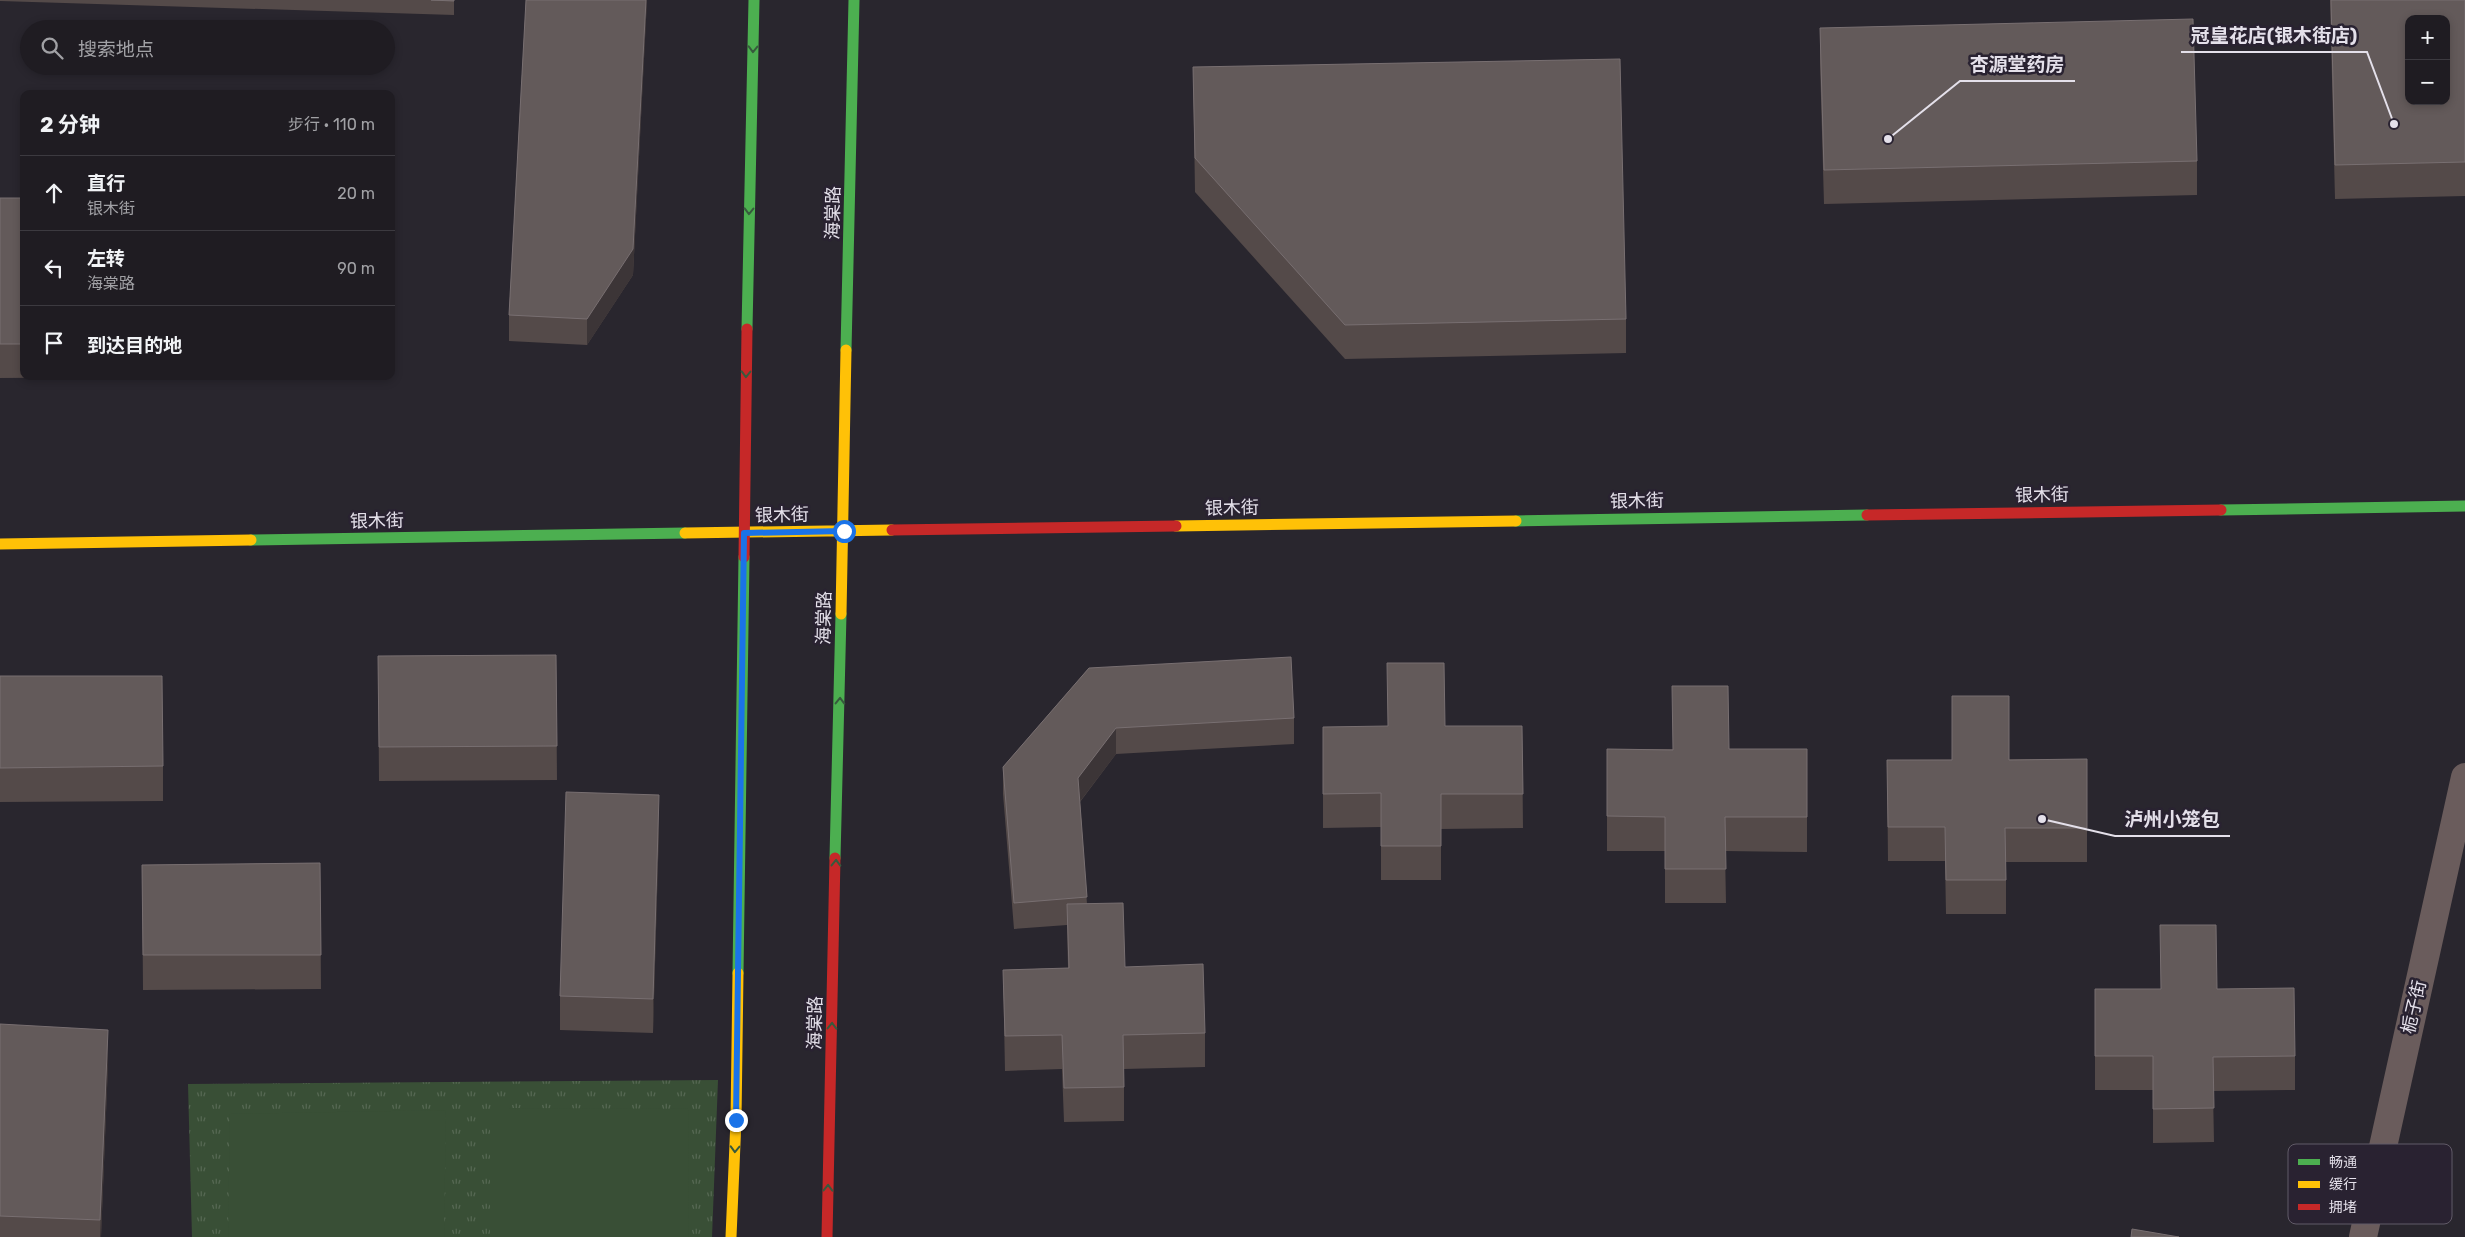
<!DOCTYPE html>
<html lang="zh">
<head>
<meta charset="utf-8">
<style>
	:root { --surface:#1f1c22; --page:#27252a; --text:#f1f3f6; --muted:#a1a1a5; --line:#3c3a40 }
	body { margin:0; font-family:Rubik,"Noto Sans SC",sans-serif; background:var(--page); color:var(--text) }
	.controls { position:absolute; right:15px; top:15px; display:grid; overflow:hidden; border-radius:10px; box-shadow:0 2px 8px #0003 }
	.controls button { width:45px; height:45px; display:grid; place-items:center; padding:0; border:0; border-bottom:1px solid var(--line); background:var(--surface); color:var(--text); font:25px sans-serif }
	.stop { position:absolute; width:15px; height:15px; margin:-11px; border:4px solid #1a73e8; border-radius:50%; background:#fff }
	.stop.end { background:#1a73e8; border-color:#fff; box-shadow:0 1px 5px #0008 }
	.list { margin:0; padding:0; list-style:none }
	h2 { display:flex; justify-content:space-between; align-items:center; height:65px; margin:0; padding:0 20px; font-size:21px }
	h2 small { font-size:16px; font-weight:400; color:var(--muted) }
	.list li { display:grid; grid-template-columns:32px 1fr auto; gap:15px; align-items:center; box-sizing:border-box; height:75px; padding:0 20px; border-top:1px solid var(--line) }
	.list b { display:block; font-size:19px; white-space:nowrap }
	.list p { margin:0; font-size:16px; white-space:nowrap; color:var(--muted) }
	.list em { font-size:16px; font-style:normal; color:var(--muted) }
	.icon { flex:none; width:28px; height:28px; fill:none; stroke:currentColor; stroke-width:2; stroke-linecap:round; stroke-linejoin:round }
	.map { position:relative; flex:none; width:2465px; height:1237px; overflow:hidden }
	.search { position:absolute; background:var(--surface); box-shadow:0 2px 8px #0003; left:20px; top:20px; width:375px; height:55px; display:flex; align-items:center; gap:12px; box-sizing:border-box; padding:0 18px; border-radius:28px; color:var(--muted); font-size:19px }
	.panel { position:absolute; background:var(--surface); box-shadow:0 2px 8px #0003; left:20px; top:90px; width:375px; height:290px; border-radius:10px }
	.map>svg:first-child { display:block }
	.grass { fill:url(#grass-tufts) }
	.garden { fill:#394f36 }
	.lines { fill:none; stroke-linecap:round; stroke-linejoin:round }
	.street { stroke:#6a5c5c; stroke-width:28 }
	.fast { stroke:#4caf50; stroke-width:11 }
	.slow { stroke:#ffc107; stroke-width:11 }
	.jam { stroke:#c62828; stroke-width:11 }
	.wall { fill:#544a49 }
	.shaded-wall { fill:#3c3537 }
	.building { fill:#635a5a; stroke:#786f71; fill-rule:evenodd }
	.oneway { stroke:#375a3d }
	.route { stroke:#1a73e8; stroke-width:6 }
	.labels { text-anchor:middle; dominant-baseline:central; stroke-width:5; stroke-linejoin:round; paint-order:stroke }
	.street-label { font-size:18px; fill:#e4e0ea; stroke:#292231 }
	.key { fill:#292231; stroke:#615b68; stroke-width:1 }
	.key-label { font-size:14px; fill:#e4e0ea }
	.leader { fill:none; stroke:#e4e0ea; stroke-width:2 }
	.callout-dot { fill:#e4e0ea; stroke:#292231; stroke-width:2 }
	.callout-label { font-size:19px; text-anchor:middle; font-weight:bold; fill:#e4e0ea; stroke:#292231; stroke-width:5; stroke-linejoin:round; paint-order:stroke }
</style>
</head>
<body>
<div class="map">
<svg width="2465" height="1237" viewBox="0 0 2465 1237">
	<defs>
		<pattern id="grass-tufts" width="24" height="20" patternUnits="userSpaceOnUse" patternTransform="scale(1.25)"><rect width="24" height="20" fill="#394f36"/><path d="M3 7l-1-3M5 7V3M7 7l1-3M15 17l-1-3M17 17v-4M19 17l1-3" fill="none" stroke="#566853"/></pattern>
	</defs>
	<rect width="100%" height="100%" fill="#29262e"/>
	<path class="grass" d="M718 1080 712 1237H192L188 1084Z"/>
	<path class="garden" d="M490 1108 689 1109 688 1237H490Z
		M446 1110 444 1237H228L230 1114Z"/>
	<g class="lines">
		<path class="street" d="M2363 1237 2465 777"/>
		<path class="fast" d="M747 329 754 0
			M846 350 854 0
			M2221 510 2465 506
			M1516 521 1867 515
			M251 540 685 533
			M835 858 841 614
			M738 973 744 557"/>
		<path class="slow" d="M1176 526 1516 521
			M685 533 892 530
			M0 544 251 540
			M841 614 846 350
			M731 1237 736 1120 738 973"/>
		<path class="jam" d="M1867 515 2221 510
			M892 530 1176 526
			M744 557 747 329
			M827 1237 835 858"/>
	</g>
	<path class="wall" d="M0 0H454V15L0 1Z
		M526 0H647L633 275 587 345 509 341V315Z
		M2330 0H2465V196L2335 199Z
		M1820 28 2197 161V195L1824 204 1820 63Z
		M1193 67 1626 319V353L1345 359 1195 192Z
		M0 198H24V376H278L0 378Z
		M556 655 557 780 379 781 378 656Z
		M1089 668 1294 718V744L1116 754 1080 802 1087 904 1125 967 1205 1033V1067L1124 1069V1121L1064 1122 1062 1069 1005 1071 1003 970 1068 968 1067 925 1014 929 1003 794V767Z
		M0 676 163 766V801L0 802Z
		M1522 726 1523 828 1441 829V880H1381V827L1323 828V727Z
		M1607 749H1807V852L1725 851 1726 903H1665V851H1607Z
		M2087 759V862H2006V914H1946L1945 861H1888L1887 760Z
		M659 829 653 1033 560 1030V996Z
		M320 863 321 989 143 990 142 865Z
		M2095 989H2217L2295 1056V1090L2213 1091 2214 1142 2153 1143V1090H2095Z
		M0 1024 108 1064 101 1237H0Z"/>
	<path class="shaded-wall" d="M646 0H647L633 275 587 345V319Z
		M1116 728V754L1078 804V778Z
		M659 795V829L653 1033V999Z
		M108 1030V1064L101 1237H100Z"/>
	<path class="building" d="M431 0H454V1Z
		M526 0H646L633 249 587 319 509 315Z
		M2331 0H2465V162L2335 165ZM2409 19H2446V101H2409Z
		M2193 19 2197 161 1824 170 1820 28Z
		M1620 59 1626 319 1345 325 1195 158 1193 67Z
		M0 198H24V344H0Z
		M556 655 557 746 379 747 378 656Z
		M1291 657 1294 718 1116 728 1078 778 1087 897 1014 903 1003 767 1089 668Z
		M1387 663H1444L1445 726H1522L1523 794H1441V846H1381V793L1323 794V727L1388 726Z
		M0 676H162L163 766 0 768Z
		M1672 686H1728L1729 749H1807V817H1725L1726 869H1665V817L1607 816V749L1673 750Z
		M1952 696H2009V760L2087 759V828H2005L2006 880H1946L1945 827H1888L1887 760H1952Z
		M566 792 659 795 653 999 560 996Z
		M320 863 321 955H143L142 865Z
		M1123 903 1125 967 1203 964 1205 1033 1123 1035 1124 1087 1064 1088 1062 1035 1005 1036 1003 970 1069 968 1067 904Z
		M2160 925H2216L2217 989 2294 988 2295 1056 2213 1057 2214 1108 2153 1109V1056H2095V989H2161Z
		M0 1024 108 1030 100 1220 0 1216Z
		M2132 1229 2179 1237H2131Z"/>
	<defs><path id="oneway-chevron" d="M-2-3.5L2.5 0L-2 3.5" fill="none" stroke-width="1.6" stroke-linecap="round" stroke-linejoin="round" transform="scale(1.25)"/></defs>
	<g class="oneway">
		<use href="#oneway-chevron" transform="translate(753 49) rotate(91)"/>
		<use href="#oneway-chevron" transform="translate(749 211) rotate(91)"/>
		<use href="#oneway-chevron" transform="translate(746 374) rotate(91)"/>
		<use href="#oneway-chevron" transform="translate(840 701) rotate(-89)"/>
		<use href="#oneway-chevron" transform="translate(836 863) rotate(-89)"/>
		<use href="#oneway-chevron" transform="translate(832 1026) rotate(-89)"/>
		<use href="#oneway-chevron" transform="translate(735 1149) rotate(92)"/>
		<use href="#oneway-chevron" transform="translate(828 1188) rotate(-89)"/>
	</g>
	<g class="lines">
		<path class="route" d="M736 1120 744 533 844 531"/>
	</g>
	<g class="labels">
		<g class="street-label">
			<text transform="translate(833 213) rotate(-89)">海棠路</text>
			<text transform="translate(2042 495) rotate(-1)">银木街</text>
			<text transform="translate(1637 501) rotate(-1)">银木街</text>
			<text transform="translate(1232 508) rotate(-1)">银木街</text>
			<text transform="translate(782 515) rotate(-1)">银木街</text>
			<text transform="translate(377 521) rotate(-1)">银木街</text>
			<text transform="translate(824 618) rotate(-89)">海棠路</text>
			<text transform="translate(2414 1007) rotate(-77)">栀子街</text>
			<text transform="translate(815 1023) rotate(-89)">海棠路</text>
		</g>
	</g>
	<rect x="2288" y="1144" width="164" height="80" rx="8" class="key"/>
	<rect x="2298" y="1159" width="22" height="6" fill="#4caf50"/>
	<rect x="2298" y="1181" width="22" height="7" fill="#ffc107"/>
	<rect x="2298" y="1204" width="22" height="6" fill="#c62828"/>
	<g class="key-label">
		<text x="2329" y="1167">畅通</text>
		<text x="2329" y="1189">缓行</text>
		<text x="2329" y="1212">拥堵</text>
	</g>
	<path class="leader" d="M2394 124L2367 52H2181M1888 139L1960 81H2075M2042 819L2115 836H2230"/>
	<g class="callout-dot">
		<circle cx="2394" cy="124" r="5"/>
		<circle cx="1888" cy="139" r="5"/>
		<circle cx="2042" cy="819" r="5"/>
	</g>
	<g class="callout-label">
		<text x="2274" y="42">冠皇花店(银木街店)</text>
		<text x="2017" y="71">杏源堂药房</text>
		<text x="2172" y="826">泸州小笼包</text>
	</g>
</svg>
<div class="controls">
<button>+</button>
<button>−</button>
</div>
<div class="stop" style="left:844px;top:531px"></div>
<div class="stop end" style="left:736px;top:1120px"></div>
<div class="search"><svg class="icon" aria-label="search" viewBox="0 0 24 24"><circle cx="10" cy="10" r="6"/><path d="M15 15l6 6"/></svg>搜索地点</div>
<section class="panel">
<h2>2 分钟<small>步行 · 110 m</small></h2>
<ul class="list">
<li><svg class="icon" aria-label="ahead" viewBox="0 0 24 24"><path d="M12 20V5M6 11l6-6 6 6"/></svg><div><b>直行</b><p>银木街</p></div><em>20 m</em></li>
<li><svg class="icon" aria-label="left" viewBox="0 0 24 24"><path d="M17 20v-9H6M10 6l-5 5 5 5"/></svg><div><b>左转</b><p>海棠路</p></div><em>90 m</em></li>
<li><svg class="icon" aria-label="arrive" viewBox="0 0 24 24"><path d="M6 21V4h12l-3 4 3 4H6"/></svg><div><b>到达目的地</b></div></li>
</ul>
</section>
</div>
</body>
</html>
